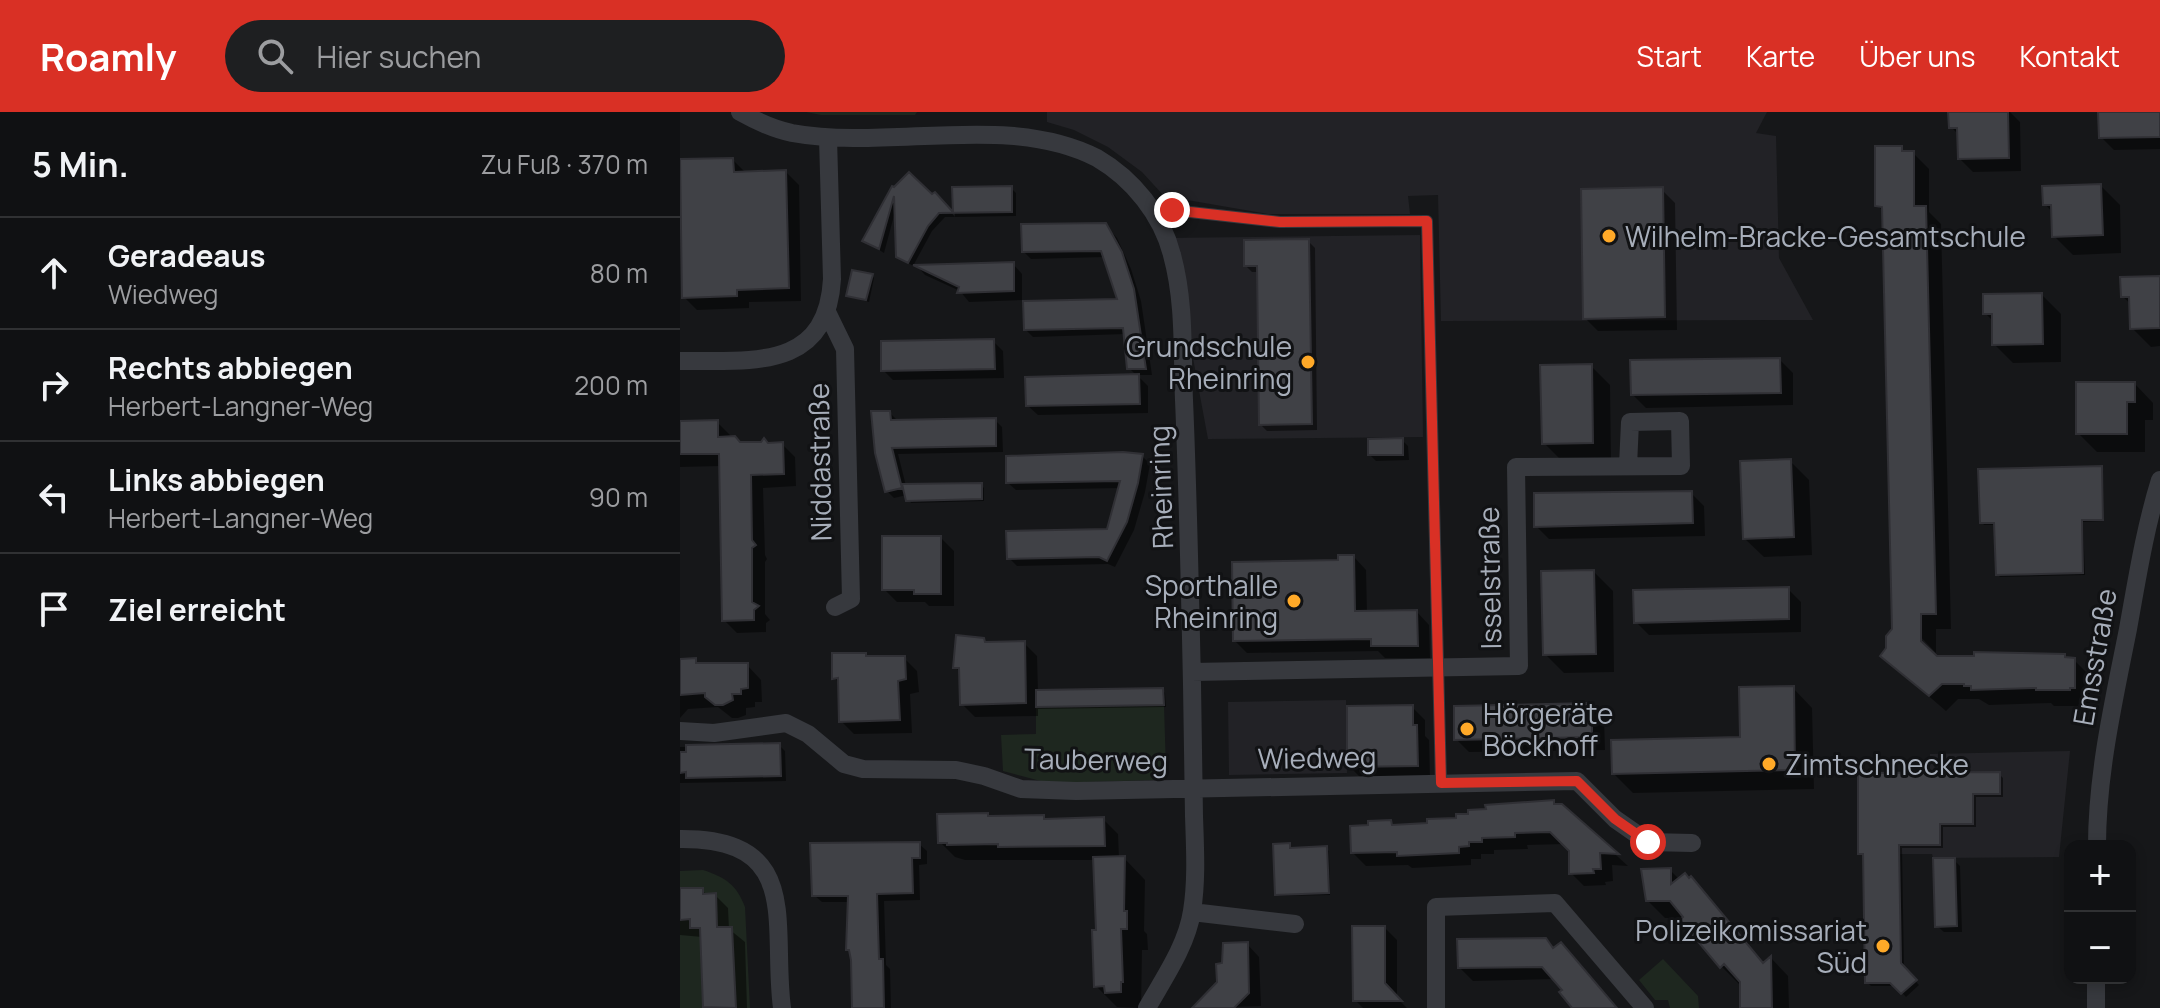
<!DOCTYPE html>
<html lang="de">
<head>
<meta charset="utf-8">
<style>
	:root { --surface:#101113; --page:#1e1f21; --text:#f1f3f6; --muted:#9c9da0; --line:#303133; --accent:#d93025 }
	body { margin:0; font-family:Manrope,sans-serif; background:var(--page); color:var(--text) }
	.controls { position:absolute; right:24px; bottom:24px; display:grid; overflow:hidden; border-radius:16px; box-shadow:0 4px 12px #0003 }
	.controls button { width:72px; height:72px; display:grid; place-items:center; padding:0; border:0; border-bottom:2px solid var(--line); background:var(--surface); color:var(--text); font:40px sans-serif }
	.stop { position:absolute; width:24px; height:24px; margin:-18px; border:6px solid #d93025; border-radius:50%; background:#fff }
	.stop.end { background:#d93025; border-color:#fff; box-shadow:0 2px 8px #0008 }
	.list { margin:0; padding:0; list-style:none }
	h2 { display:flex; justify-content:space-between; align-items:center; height:104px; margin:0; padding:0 32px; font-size:34px }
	h2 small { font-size:26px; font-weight:400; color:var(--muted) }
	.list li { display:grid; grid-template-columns:52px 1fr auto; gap:24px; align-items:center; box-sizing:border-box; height:112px; padding:0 32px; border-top:2px solid var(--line) }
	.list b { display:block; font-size:30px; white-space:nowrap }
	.list p { margin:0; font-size:26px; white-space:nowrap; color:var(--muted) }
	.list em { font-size:26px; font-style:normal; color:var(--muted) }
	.icon { flex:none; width:44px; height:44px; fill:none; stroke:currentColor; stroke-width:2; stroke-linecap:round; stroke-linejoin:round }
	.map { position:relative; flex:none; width:1480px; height:896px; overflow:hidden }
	header { display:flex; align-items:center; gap:48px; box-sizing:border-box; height:112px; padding:0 40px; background:var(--accent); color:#fff }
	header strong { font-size:38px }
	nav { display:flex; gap:44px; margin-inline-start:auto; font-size:28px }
	.search { width:560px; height:72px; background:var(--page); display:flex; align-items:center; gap:20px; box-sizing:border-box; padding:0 28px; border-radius:44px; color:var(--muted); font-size:30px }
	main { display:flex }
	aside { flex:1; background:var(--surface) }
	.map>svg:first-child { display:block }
	.built { fill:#222226 }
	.green { fill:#1e271f }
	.shadow { fill:#0007 }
	.building { fill:#404146; stroke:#303035; stroke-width:2 }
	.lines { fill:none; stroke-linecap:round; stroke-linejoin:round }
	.pedestrian { stroke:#37393e; stroke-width:12 }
	.minor { stroke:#37393e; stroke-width:18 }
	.route { stroke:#d93025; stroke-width:10 }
	.poi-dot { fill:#ffa928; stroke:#111214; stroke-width:3 }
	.labels { text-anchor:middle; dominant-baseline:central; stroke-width:6; stroke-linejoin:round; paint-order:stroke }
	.poi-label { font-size:28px; fill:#a7aeba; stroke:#111214; text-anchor:start }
	.street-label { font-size:28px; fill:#a7aeba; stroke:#111214 }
</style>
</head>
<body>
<header>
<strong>Roamly</strong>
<div class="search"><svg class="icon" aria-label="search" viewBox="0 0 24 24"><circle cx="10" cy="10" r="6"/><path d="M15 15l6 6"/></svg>Hier suchen</div>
<nav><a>Start</a><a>Karte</a><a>Über uns</a><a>Kontakt</a></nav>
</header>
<main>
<aside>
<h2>5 Min.<small>Zu Fuß · 370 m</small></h2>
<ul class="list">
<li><svg class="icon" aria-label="ahead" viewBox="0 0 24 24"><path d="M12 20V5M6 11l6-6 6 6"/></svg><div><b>Geradeaus</b><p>Wiedweg</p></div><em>80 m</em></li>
<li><svg class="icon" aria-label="right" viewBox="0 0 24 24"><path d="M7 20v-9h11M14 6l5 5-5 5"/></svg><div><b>Rechts abbiegen</b><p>Herbert-Langner-Weg</p></div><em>200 m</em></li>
<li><svg class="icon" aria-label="left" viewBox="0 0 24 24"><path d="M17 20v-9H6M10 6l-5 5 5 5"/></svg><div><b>Links abbiegen</b><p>Herbert-Langner-Weg</p></div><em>90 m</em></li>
<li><svg class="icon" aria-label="arrive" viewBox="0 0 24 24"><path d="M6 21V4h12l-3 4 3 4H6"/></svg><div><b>Ziel erreicht</b></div></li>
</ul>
</aside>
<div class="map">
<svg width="1480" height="896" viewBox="0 0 1480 896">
	<rect width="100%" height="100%" fill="#161719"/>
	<path class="built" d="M367 0H1087L1076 21 1096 24 1099 146 1133 208 761 209 758 83 728 84 730 102H588L484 84 462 60 428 35 394 18 367 10Z
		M740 123 743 325 528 327 500 176 487 126Z
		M666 588 667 661 549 663 548 590Z
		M1390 639 1379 745 1253 746 1252 742H1178V661L1250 660V642Z"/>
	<path class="green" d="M126 0H237L235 3H141Z
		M484 593 486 658 479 668 368 671 323 659 321 623 356 622V595Z
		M23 758C45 765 57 773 65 795L70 896H0V759Z
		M983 847 1018 884 1019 896H990L988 888H975L959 868Z"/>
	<path class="shadow" d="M1270 0H1330L1340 10 1341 59 1293 60 1280 47V24L1271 15Z
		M1420 0H1480V37L1434 38 1421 25Z
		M1221 36 1226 41H1233L1249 57V100L1261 112 1271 517H1256V541L1236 520 1233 523 1256 546 1384 544 1388 547 1394 548 1410 564V591H1405V594H1374L1371 591 1309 593 1299 587H1278L1266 599 1202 544 1208 536 1214 518 1204 100 1197 93Z
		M53 48 66 61 106 60 119 73 121 189 69 190V196L17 198 4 185Z
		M1421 74 1440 93 1441 141 1393 143 1374 124 1373 101 1365 92Z
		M331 76 336 81V104L265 105 252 119 233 154 218 144 215 100 204 141 185 129 213 77 252 85 255 82 275 105 274 77Z
		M982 78 995 91 997 218 918 219 905 206Z
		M425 113 437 126 451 157 461 189 472 263H457L468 274V301L358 303 348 294 457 264 449 256 446 222 353 225 346 218 440 189 425 145 351 147 344 140Z
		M628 129 635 136 637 318 587 319 581 313 579 160H572L566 154Z
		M333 152 342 162V188L289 190 280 179 245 163 238 155Z
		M192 164 194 166 189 190 168 184Z
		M1480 166V234L1471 235 1452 216V193L1443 185Z
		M1362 183 1381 202V250L1333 251 1314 232V210L1305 201Z
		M313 229 323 239 324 266 213 268 203 258Z
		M1100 248 1113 261V293L966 296 953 283Z
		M911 254 930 273 931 349 883 350 864 331Z
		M1455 272 1473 291V308H1465V340H1417L1398 321Z
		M210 301 217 308H315L322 315 323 340 218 342 226 374 301 373 304 376V389L231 391 227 383 214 386 207 379Z
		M37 310 50 323 51 327 60 332H102L115 345 116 374 83 376 85 443 87 447 85 450V502L90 508 86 511V520L57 521 44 508 41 354 0 355V311Z
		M722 328 728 334 729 348 696 349 690 343Z
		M462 344 470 352 465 380 454 418 435 455 428 452 337 454 329 446 429 419 440 376 336 378 328 371Z
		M1110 349 1129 368 1132 443 1084 445 1065 427Z
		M1421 356 1423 359 1424 409 1403 410 1405 463 1320 465 1317 462 1316 413H1304L1302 410Z
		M1011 381 1024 394 1025 424 869 427 856 414Z
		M261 426 274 439V494H249L245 490H217L204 477Z
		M674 445 686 458 687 501 737 500 749 513 750 546H705L698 539 567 541 555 529 660 450Z
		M914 460 933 479 934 560 884 561 865 542Z
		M1108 477 1121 490V520L969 523 956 510Z
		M304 528 308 532 344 531 357 544 358 580 483 578 485 581 486 595 358 597V604L295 605 282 592 281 561 275 555Z
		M185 543 189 546H224L237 559 239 580 230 582 232 621 174 622 161 609 160 571 154 566Z
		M0 548H15L20 553H67L81 568 82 590H75V595L66 596V603L58 606H52L38 595 8 597 0 606Z
		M1113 576 1132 596 1134 677 953 681 934 662 1062 627Z
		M911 593 924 606 925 638 789 640 776 627Z
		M732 595 745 608V624L749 628 750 667H682L669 654Z
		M99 633 105 639 106 669 0 671V635Z
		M1319 662 1323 666V685H1296V715H1263V736H1222L1224 857 1239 873 1226 885 1216 874H1191L1187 870 1185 746 1180 741Z
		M873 690 882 694 948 754 932 753 933 769 925 770 926 773 904 774 891 761V738L885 732 847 733 848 737 814 738V742H801V747H791V753L732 756 728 753 686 754 673 741 711 710 715 715 779 708Z
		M363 705 367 709 423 707 438 722 439 746H444L465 768 464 819 467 822 468 838H462L461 896 437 895 416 874 418 820 416 748H285L275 745 260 730Z
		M239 732 247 739V752L239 753 240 788 204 789 206 853 210 857 211 896H174L172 841 168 837 170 790H142L134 783Z
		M609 733 611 738 646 736 649 739 650 783 599 784 597 782Z
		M1274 748 1280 754 1282 820H1264L1257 814Z
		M990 758 1000 768 1011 767 1084 852 1091 846 1108 864 1109 896H1062V870L1059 872 1041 854 1001 806H985L967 788Z
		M0 778H22L28 784 35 783 48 796 49 817 65 830 67 896H25L22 825 0 823Z
		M705 816 717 828V886L727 896H683L675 888Z
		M567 832 579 845 581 894 515 896 539 871 544 853Z
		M875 838 936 896H895L875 867 793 869 780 856Z"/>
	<path class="building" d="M1268 0H1328L1329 46 1278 47 1277 16H1269Z
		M1418 0H1480V25L1419 26Z
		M1195 34H1222V39H1234V94H1246L1256 502H1241V529L1257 544H1294V540L1385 542V545L1395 546V576H1390V578H1356V576L1291 578V574H1284V572H1262L1249 584 1200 544 1206 536V524L1212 517 1202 95 1195 94Z
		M53 46 54 60 106 58 109 176 57 178V184L2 186 0 47Z
		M229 60 252 82 255 80 273 100 272 75 332 74V100L259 101 248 114 228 151 216 145 214 84 199 137 182 129 212 74 214 75Z
		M1421 72 1423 123 1372 125 1371 93H1363L1362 74Z
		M983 75 985 205 903 207 901 77Z
		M426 111 442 140 454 177 466 257H447L443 216 344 218 343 189 437 187 421 139 342 140 341 112Z
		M629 127 632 312 579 313 577 154H564V128Z
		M334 150V179L277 181 279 175 233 153Z
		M172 158 193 162 186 188 166 184Z
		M1480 164V216L1450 217 1449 185H1441L1440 165Z
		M1362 181 1363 232 1312 233V202H1303V182Z
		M314 227 315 257 201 259V229Z
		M1100 246 1101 281 951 283 950 248Z
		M912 252 913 331 862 332 860 253Z
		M459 262 460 292 346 294 345 265Z
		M1396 270H1455V290H1447V322H1396Z
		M191 299H210L211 308 316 306V334L212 336 222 376 205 380 195 341Z
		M38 308V325L55 324 60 330H81L84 326 88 331 103 330 104 362 71 363 72 428 76 433 72 436V490L79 494 74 498V508L42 509 39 342H0V309Z
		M723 326V343H688V327Z
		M443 340 463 342 458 371 447 410 427 449 419 445 327 447 326 419 427 417 440 369 326 371V344Z
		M1111 347 1114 425 1063 427 1060 349Z
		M1422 354 1423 408H1402L1403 461 1316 463 1314 411H1300L1298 357Z
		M302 371V387L226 389 222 372Z
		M1012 379 1013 411 854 415V381Z
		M202 424H261V482H234V478H202Z
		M658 443H674L675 499 737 498 738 534H691V527L553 529 552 450 658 448Z
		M914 458 916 542 863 543 861 459Z
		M1109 475V507L954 511 953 478Z
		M276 523 304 526 305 530 345 529 346 591 280 593 279 556H273Z
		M152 541H186V544H225L226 567 218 569 220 608 159 610 158 566 152 567Z
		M16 546V551H68V576L61 577V582H52L53 588 43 593H35L25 585V581L0 583V547Z
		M1114 574 1115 658 932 662 931 628 1060 625 1059 575Z
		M483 576 484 593 356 595V578Z
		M912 591V625L774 628V594Z
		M733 593V613H737L738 654 667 655V594Z
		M100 631 101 664 6 666V660L0 661V640H6V633Z
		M1320 660V682H1293V712H1260V733H1219L1221 851 1237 868 1221 882 1210 871H1185L1183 742H1178V661Z
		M874 688V692H882L939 742 920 741 921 757H913L914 761 889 762V739L870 720 835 721V725L802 726V730H789V734L779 735V741L717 744V740L671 741 670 714 688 713V709L711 708 712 713 747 711V707L776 706V702H788V698L806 697 805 693Z
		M308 701V704L364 703V707L424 705 425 734 318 735V732L267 733V731H258L257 702Z
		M240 730V746H232L233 781 197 782 199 847H203L204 896H172L171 848 169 838H166L168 784H132L130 731Z
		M610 731V736L647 734 649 781 595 783 593 732Z
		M445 744 444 799H447V817H441L443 870H441V880L425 881 424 874 414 875 412 818H416L413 745Z
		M1253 746H1275L1277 814 1255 815Z
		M991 756V772L1005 761 1009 766 1011 764 1083 851 1091 844 1092 896H1060V870L1044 852 1040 856 1000 808 1003 805 990 789H966L961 757Z
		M0 776H23V782L36 781 37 815H52L56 896 23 895 20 816H10V807L0 808Z
		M672 814H705V871L722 889H673Z
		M866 826 873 836 881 830 937 896H892L879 880 882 878 862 855 778 856 777 827Z
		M568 830 569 881 554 896H512L537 870 536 852 542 851 543 831Z"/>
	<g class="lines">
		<path class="pedestrian" d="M474 102 492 98 600 110 747 109 761 671"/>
		<path class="minor" d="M60 0C76 9 93 17 112 21 210 39 327 0 417 46 453 67 482 103 492 143 505 190 502 240 504 288 508 382 510 477 512 572 513 616 513 660 514 704 515 735 517 768 512 799 507 833 484 866 467 896
			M147 200 165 237 171 487 155 495
			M0 249C69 248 147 260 152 167L148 26
			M512 560 839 554 836 355 1001 354 1000 309 950 310 948 354
			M0 619 34 621 106 611 128 622 164 652 183 657 276 658 304 664 341 677 396 679 897 669 935 707 968 730 1012 731
			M0 727C124 726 91 812 102 896
			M1417 734C1417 661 1434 588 1448 517 1457 467 1465 416 1480 368
			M512 800 615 812
			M1416 866V896
			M756 896V795L875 791 965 896"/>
	</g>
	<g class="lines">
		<path class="route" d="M492 98 600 110 747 109 761 671 897 669 935 707 968 730"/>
	</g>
	<g class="poi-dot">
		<circle cx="929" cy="124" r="8"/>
		<circle cx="628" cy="250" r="8"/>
		<circle cx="614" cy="489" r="8"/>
		<circle cx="787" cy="617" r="8"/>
		<circle cx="1089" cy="652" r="8"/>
		<circle cx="1203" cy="834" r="8"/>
	</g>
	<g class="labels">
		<g class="poi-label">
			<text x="945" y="124">Wilhelm-Bracke-Gesamtschule</text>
			<text x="612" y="234" text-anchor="end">Grundschule<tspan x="612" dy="32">Rheinring</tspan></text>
			<text x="598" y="473" text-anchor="end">Sporthalle<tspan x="598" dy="32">Rheinring</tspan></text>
			<text x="803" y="601">Hörgeräte<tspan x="803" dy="32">Böckhoff</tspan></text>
			<text x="1105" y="652">Zimtschnecke</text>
			<text x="1187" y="818" text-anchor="end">Polizeikomissariat<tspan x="1187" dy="32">Süd</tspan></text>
		</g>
		<g class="street-label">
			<text transform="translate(139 350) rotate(-91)">Niddastraße</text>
			<text transform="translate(480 375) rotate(-92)">Rheinring</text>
			<text transform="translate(809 466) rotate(-91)">Isselstraße</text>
			<text transform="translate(1414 545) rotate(-80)">Emsstraße</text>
			<text transform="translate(637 645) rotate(-1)">Wiedweg</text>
			<text transform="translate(416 647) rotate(1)">Tauberweg</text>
		</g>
	</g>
</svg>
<div class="controls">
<button>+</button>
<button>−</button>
</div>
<div class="stop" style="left:968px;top:730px"></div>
<div class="stop end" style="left:492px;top:98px"></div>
</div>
</main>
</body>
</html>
